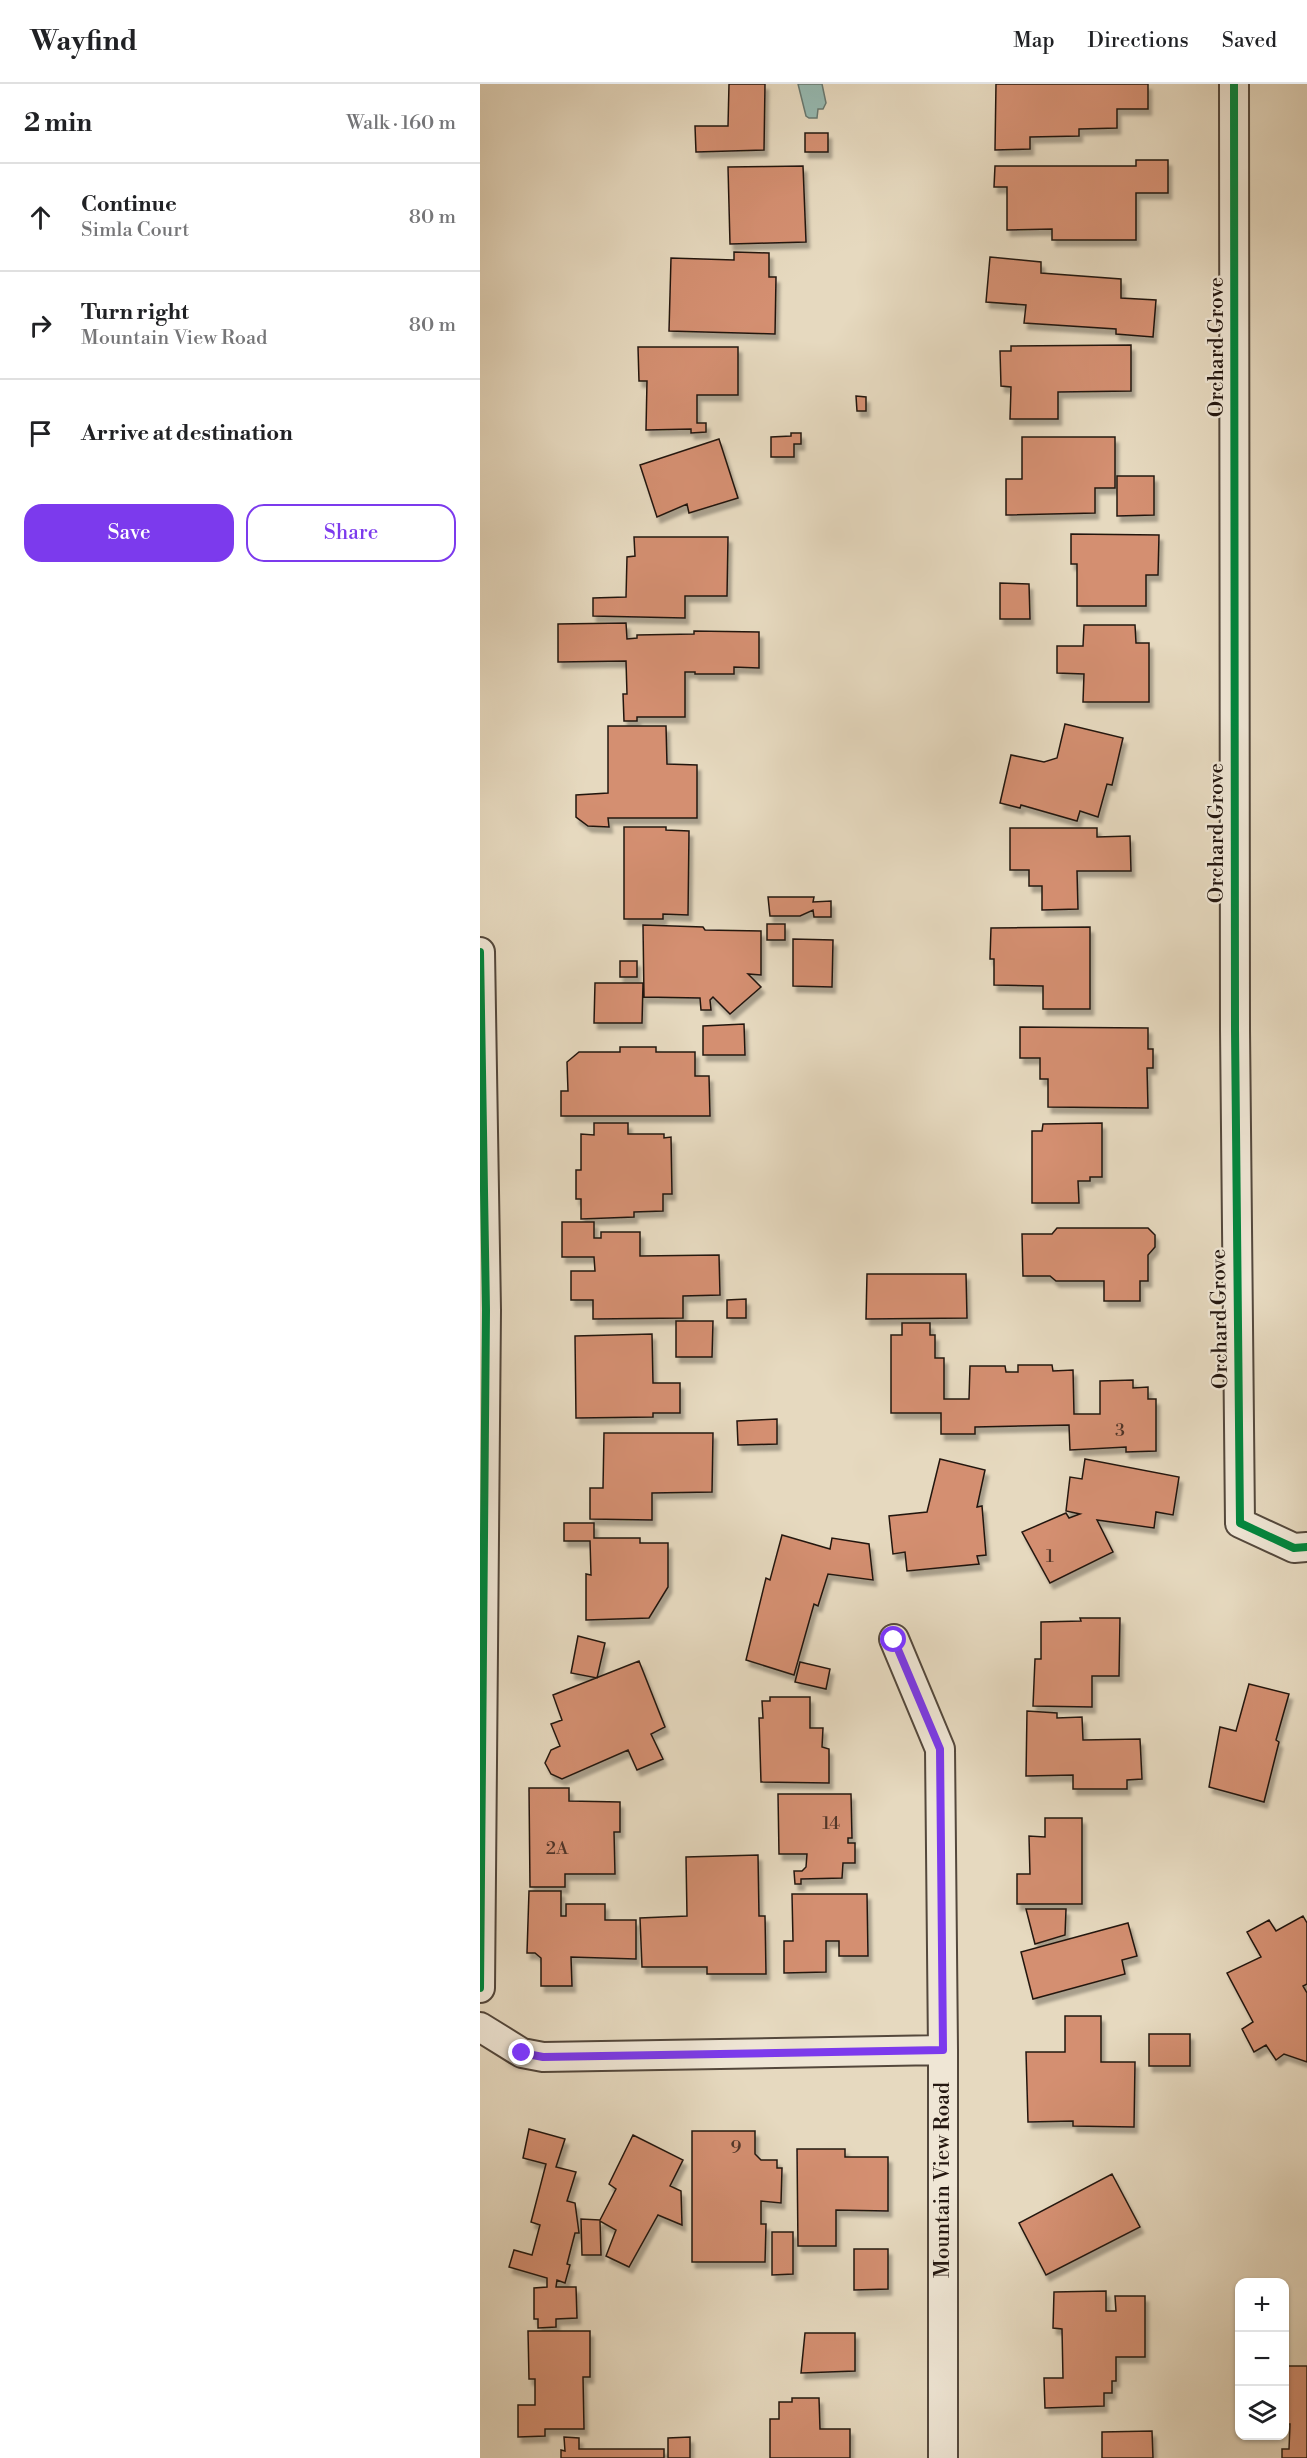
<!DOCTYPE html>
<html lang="en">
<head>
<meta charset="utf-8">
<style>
	:root { --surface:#fff; --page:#f2f2f2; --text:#202124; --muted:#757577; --line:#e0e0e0; --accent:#7c3aed }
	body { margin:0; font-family:"Libre Bodoni",serif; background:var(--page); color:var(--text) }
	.controls { position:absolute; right:18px; bottom:18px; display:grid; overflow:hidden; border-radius:12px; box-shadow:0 2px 4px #0004 }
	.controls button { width:54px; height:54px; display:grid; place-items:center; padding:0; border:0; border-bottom:2px solid var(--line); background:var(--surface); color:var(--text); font:30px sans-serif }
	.stop { position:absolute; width:18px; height:18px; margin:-14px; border:4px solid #7c3aed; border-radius:50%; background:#fff }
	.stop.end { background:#7c3aed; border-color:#fff; box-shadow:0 2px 6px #0008 }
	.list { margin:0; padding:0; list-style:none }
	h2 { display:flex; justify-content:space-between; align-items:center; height:78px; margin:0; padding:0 24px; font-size:26px }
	h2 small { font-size:20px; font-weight:400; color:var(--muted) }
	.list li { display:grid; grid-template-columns:39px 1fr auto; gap:18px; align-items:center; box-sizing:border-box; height:108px; padding:0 24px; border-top:2px solid var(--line) }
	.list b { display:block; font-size:22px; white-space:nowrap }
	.list p { margin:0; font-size:20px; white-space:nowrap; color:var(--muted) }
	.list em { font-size:20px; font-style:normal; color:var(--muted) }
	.actions { display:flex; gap:12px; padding:18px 24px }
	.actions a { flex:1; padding:14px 0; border:2px solid var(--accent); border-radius:18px; text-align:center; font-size:21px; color:var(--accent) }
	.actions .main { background:var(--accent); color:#fff }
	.icon { flex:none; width:33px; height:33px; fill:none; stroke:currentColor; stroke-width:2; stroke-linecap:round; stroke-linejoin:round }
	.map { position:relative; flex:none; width:827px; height:2374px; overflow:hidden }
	header { display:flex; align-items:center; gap:36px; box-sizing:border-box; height:84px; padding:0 30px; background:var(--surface); border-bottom:2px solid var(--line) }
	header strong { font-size:28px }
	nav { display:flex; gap:33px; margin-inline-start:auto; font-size:21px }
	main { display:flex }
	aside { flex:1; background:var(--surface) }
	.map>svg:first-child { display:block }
	.water { fill:#96bab2; stroke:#687971; stroke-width:1.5 }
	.building { fill:#d48f71; stroke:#241710; stroke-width:1.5; filter:url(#shadow) }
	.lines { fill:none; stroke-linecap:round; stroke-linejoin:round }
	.minor-casing { stroke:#54483c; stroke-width:32 }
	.minor { stroke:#efe6d5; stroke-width:28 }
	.cycleway-casing { stroke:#efe6d5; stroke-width:11 }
	.cycleway { stroke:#00873e; stroke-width:8 }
	.route { stroke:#7c3aed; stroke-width:8 }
	.labels { text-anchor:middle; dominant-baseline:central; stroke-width:4.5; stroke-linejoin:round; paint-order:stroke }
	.number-label { font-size:18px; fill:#503528 }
	.street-label { font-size:21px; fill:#241710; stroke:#efe6d5 }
</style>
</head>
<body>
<header>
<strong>Wayfind</strong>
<nav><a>Map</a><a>Directions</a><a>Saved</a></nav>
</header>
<main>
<aside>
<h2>2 min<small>Walk · 160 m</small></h2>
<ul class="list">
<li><svg class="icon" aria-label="ahead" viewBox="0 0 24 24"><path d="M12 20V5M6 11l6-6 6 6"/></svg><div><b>Continue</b><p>Simla Court</p></div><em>80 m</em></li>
<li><svg class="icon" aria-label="right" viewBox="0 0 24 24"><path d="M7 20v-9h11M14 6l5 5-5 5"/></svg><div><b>Turn right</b><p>Mountain View Road</p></div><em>80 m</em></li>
<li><svg class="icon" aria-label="arrive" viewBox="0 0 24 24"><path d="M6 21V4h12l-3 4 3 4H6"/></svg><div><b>Arrive at destination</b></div></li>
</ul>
<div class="actions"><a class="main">Save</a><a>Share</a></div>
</aside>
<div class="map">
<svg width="827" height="2374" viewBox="0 0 827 2374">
	<defs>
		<filter id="shadow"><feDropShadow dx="3.5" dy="6" stdDeviation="1.5" flood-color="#0004"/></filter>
	</defs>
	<rect width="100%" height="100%" fill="#e6d9bf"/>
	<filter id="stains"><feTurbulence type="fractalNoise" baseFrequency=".00333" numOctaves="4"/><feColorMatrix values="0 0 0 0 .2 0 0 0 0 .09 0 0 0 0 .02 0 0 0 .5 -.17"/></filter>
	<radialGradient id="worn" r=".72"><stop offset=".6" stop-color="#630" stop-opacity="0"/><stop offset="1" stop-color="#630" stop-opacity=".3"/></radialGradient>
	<path class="water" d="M318 0H342L346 19 343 25H338L337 34H329L326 32Z"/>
	<path class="building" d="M249 0H285L284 66 216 68 215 42H248Z
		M516 0H668V25H637V44L599 45V52L550 53V65L515 66Z
		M325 49H348V68H325Z
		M656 76H688V109H656V156H572V145L527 146V103H514L515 82H656Z
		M323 82 326 158 250 160 248 83Z
		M254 168 289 169V193H296L295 250 189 247 191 174 254 176Z
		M510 173 561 178V189L641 195V214L676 216 673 253 636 250V245L544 239 546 221 506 218Z
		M651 261V307L578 308V335H530L531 303 521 302 520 267H531V262Z
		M158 263H258V311H217V339H226V348L211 349V345L166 346 167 297H159Z
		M376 312 386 313V327H377Z
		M311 349H321V360H314V373H291V353L311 352Z
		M542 353H635V404H615V429L526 431V395H542Z
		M239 355 258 414 209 429 207 420 177 433 160 381Z
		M637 392H674V431L637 432Z
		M591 450 679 451 678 491H666V522H597V480H591Z
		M154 453H248L247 512H205V534L113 532V514L146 513 147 473 155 472Z
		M520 499 549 500 550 535H520Z
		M146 539 147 555 157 554V551L214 550V547L279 548V584L254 583V590H215V588H205V633H157V637H144L143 610H147L146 577 78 578V540Z
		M604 541H655L656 559H669V618H603L604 590 577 589V562H603Z
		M585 640 643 654 632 701 627 700 618 733 600 727 597 737 541 721 540 724 520 719 531 671 564 678 577 674Z
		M128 642H186L187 680 217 681V734H128L129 743 108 742 96 733V711L128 709Z
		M144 743H186V746L209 747 208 831 183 830V835H144Z
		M530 744H617V753L650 752 651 787H597L598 825 562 826V802H549V786H530Z
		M288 813H334L333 818 351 817V833H334L333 826 320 832H290Z
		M287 840H305V856H287Z
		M163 841 223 843 225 846 281 847V891L268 890 281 903 250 930 233 913 230 916 231 926H221L220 914 164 913Z
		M610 843V925H563V902L514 901V875H510L511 844Z
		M313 855 353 856 352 903 313 902Z
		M140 877H157V893H140Z
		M115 899H163L162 939H114Z
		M264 940 265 971H223V942Z
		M540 943 668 944V965H673V984H667L668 1024 568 1023V995H560V974H540Z
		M140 963H176V968H215V992H229L230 1032H81V1007H88L87 978 99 968H140Z
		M114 1039H148V1050H184V1054L191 1053 192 1110H183V1127L154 1128V1133L101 1135V1115H96V1086H101V1050L114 1051Z
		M622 1039V1093H610V1097H598L599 1119H552V1047H562L563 1040Z
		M82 1138H114V1154H121V1148H160V1172L239 1171 240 1211 203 1212V1234L113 1235V1216H91V1187H115L114 1173H82Z
		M577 1144H668L675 1151V1163L668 1171V1197H660V1217H624V1197H576L570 1192H543L542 1150H572Z
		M387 1190H486L487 1234 386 1235Z
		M266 1215V1234H247V1216Z
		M196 1237H233L232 1273H196Z
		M422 1239H450V1251H455V1274H464V1315H489L490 1282H525L526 1288H538V1281H572L573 1287 593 1286 594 1330H620V1297L653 1296V1304L668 1303V1315H676V1367L646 1368V1363L590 1366 589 1341 495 1343V1350H461V1329H411V1251H422Z
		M172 1250 173 1299H200V1329H173V1333L96 1334 95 1252Z
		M297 1335V1360L258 1361 257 1337Z
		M124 1349H233L232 1408 172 1409V1436L110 1435V1404H123Z
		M460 1375 505 1386 497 1423 502 1422 506 1471 497 1472 499 1480 427 1487 425 1468 413 1470 409 1432 447 1428Z
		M605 1375 699 1393 693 1431 676 1428 674 1444 617 1436 633 1468 570 1499 542 1448 586 1429 589 1434 600 1430 586 1427 590 1393 602 1395Z
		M84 1439H114V1454H160V1459H188V1503L169 1534 106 1536V1490L111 1491 110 1457H84Z
		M302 1451 350 1465 352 1454 389 1460 393 1496 348 1490 338 1522 334 1520 314 1591 266 1576 286 1494 290 1496Z
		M600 1534H640L639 1592H612V1623L553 1622 555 1575H561V1538L601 1537Z
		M98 1552 125 1559 117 1594 91 1589Z
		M159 1577 185 1643 171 1650 183 1675 157 1686 148 1666 82 1695 71 1690 65 1679 71 1666 80 1662 71 1640 82 1636 73 1611Z
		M320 1578 350 1585 346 1605 315 1598Z
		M769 1600 809 1610 796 1656 799 1658 784 1718 729 1703 740 1643 756 1647Z
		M290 1613H330V1644H343L342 1663 349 1665V1699L281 1698 279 1634H283L282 1617H290Z
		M547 1627 577 1629V1634L602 1633 603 1656 660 1655 662 1695 647 1696V1705H593V1691L546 1692Z
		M49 1704H89V1717L140 1718V1748H134L135 1790H85V1803H50Z
		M298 1710H371L372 1754H368V1759H375V1779H363L362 1794 321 1795V1800H315L314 1787H322L326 1783 327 1770H299Z
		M565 1734H602V1820H537V1790H550L549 1752 565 1753Z
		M278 1771 279 1832H285L286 1890H227V1883H162L160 1834 207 1832 206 1773Z
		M49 1807H81V1832H86V1820H125V1836H156V1875L91 1873 92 1902H61V1874L55 1869H47Z
		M312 1810H387L388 1872H359V1857H346V1888L304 1889V1857H313Z
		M546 1825H586L585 1851 555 1860Z
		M823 1832 827 1839V1900L823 1902 827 1909V1978L804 1970 796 1976 786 1961 774 1968 762 1945 773 1938 747 1889 781 1873 767 1848 789 1836 796 1847Z
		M648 1839 657 1872 642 1876 645 1890 553 1915 541 1868Z
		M585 1932H621V1978H655L654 2043 593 2042V2037L548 2038 546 1968H585Z
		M669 1950H710V1982H669Z
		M49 2045 85 2055 76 2083 96 2088 87 2117 95 2119 99 2149H95L87 2180 90 2181 85 2199 77 2196 76 2203H96L97 2234 76 2235V2243L58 2244V2235H54V2204L67 2203V2194L29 2183 34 2166 52 2171 60 2141 51 2138 66 2080 43 2074Z
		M212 2047H275V2070L281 2076H297V2084H302L301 2119 281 2117V2140H286L285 2178H212Z
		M153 2051 203 2076 190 2102 201 2107 202 2141 178 2131 149 2183 126 2172 136 2146 120 2137 121 2171H102L101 2135 120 2136 136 2105 129 2100Z
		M317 2065H365V2073H408V2127L356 2126V2162H318Z
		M632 2090 660 2143 566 2191 539 2139Z
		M292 2148H313V2190L292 2191Z
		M374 2165H408V2205L374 2206Z
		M626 2207V2227H636L635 2212H665V2273H636V2297H632V2309H624V2322L565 2324 564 2294H583L582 2245 573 2244 574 2208Z
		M48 2247H110V2293H103L104 2345H65V2352L38 2353V2321H55V2295H49Z
		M325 2249H375V2287L321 2289Z
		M807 2282H827V2374H802V2365H809L810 2340H804V2291H807Z
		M312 2314H339L340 2345H370V2374H290V2335H299V2318H312Z
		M672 2347 673 2374H622V2348Z
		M84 2353 99 2354V2365H184V2374H81V2366L85 2367Z
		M210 2353V2374H188V2354Z"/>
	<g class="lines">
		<defs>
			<path id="minor" d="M754 0 755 946 760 1439 814 1464 827 1463
				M0 868 6 1226 0 1904
				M414 1555 460 1665 463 1966
				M0 1943 42 1969 63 1973 463 1966V2374"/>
		</defs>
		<use href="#minor" class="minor-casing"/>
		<use href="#minor" class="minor"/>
		<defs>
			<path id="cycleway" d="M754 0 755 946 760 1439 814 1464 827 1463
				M0 868 6 1226 0 1904"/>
		</defs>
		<use href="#cycleway" class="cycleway-casing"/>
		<use href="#cycleway" class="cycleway"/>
	</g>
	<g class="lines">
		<path class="route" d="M42 1969 63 1973 463 1966 460 1665 414 1556"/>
	</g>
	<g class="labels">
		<g class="number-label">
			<text x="640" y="1346">3</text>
			<text x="570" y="1472">1</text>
			<text x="351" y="1739">14</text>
			<text x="77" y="1764">2A</text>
			<text x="256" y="2063">9</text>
		</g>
		<g class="street-label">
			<text transform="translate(737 263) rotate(-90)">Orchard Grove</text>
			<text transform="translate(737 749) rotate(-90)">Orchard Grove</text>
			<text transform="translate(740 1235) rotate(-91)">Orchard Grove</text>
			<text transform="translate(463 2096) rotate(-90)">Mountain View Road</text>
		</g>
	</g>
	<rect width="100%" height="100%" filter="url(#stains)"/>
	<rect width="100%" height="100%" fill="url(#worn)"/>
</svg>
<div class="controls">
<button>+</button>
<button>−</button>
<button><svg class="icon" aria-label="layers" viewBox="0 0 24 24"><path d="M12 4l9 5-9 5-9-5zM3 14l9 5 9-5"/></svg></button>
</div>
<div class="stop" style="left:414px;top:1556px"></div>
<div class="stop end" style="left:42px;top:1969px"></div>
</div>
</main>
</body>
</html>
